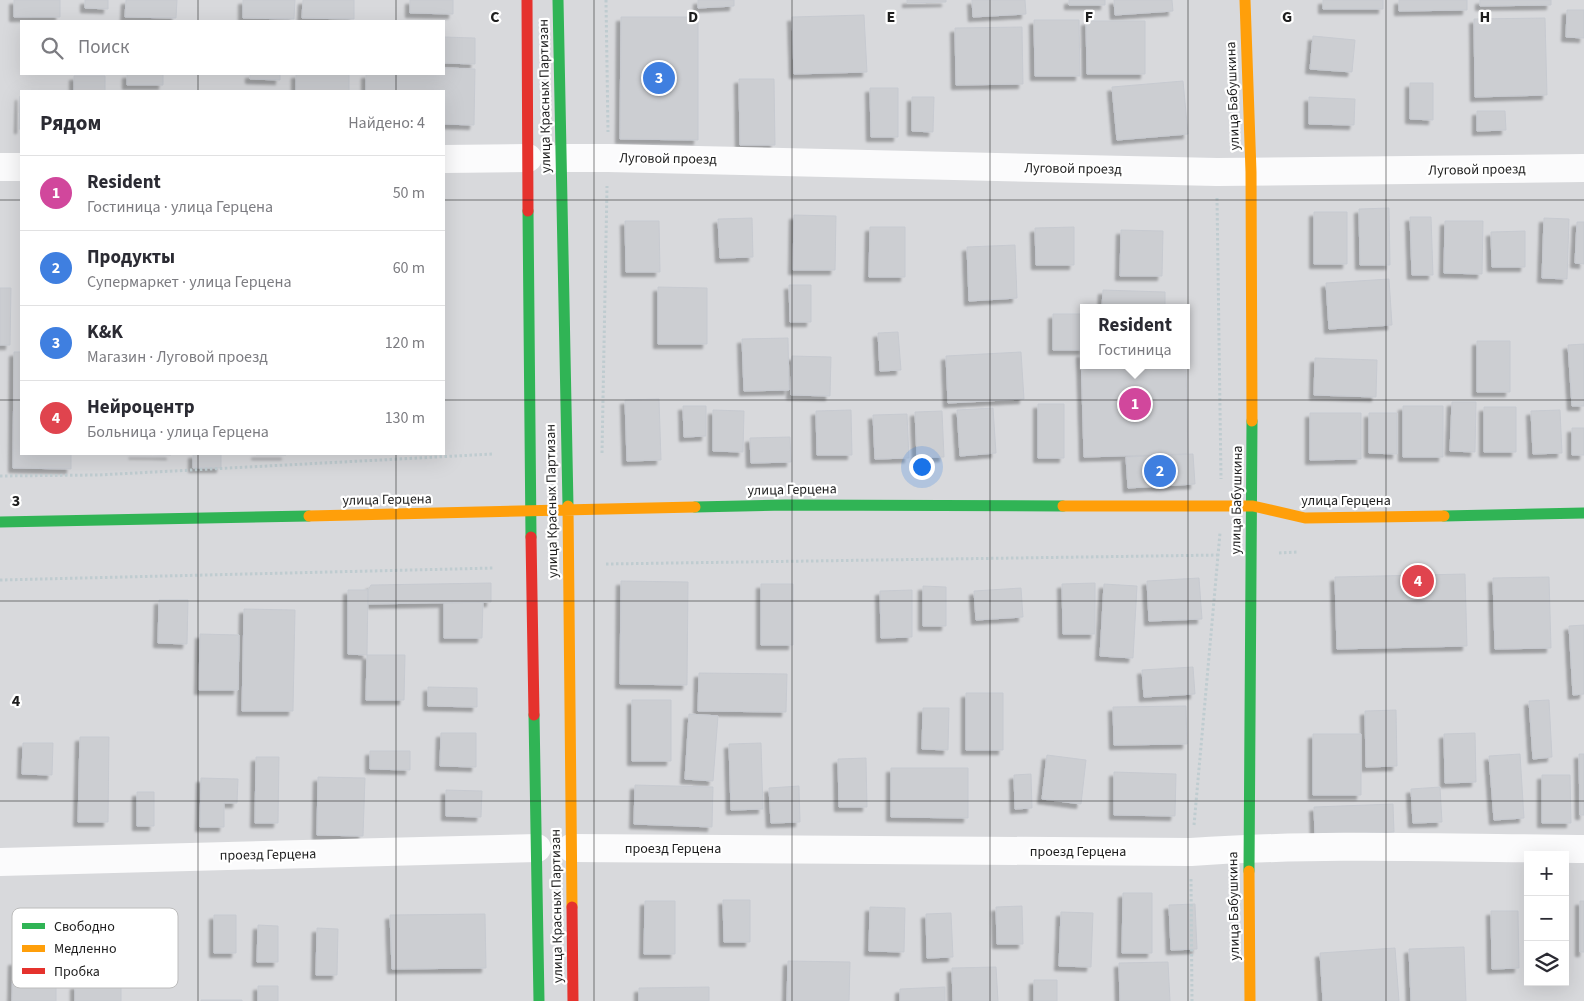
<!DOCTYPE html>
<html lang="ru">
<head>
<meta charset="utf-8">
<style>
	:root { --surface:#fff; --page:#f7f7f7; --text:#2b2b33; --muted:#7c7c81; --line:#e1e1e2; --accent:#111827 }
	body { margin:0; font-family:"Source Sans 3",sans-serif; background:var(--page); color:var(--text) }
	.controls { position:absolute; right:15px; bottom:15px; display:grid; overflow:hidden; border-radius:0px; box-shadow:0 5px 20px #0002 }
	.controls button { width:45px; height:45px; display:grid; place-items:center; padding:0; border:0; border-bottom:1px solid var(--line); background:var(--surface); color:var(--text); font:25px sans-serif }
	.you { position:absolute; left:921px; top:466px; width:18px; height:18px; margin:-12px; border:4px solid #fff; border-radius:50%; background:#1a73e8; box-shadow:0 0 0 8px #1a73e833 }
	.badge { display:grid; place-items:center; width:32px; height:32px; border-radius:50%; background:var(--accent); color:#fff; font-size:16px; font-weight:700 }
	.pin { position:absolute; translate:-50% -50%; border:2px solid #fff; box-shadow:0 1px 5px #0006 }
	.popup { position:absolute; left:1080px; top:304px; width:110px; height:65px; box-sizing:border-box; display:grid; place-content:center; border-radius:0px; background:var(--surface); filter:drop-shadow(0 1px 4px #0005); font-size:16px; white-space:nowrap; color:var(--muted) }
	.popup b { font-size:19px; color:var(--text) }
	.popup::after { content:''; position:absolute; left:50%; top:100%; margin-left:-10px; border:10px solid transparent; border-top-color:var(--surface) }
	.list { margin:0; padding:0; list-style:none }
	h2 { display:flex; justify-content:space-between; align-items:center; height:65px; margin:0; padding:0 20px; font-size:21px }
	h2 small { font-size:16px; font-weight:400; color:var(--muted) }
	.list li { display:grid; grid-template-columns:32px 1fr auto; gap:15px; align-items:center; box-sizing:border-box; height:75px; padding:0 20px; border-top:1px solid var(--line) }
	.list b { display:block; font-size:19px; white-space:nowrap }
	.list p { margin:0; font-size:16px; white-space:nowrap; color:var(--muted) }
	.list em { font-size:16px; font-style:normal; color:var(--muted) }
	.icon { flex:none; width:28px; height:28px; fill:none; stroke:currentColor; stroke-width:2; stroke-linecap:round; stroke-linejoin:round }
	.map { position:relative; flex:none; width:1584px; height:1001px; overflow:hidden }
	.search { position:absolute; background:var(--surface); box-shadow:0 5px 20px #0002; left:20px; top:20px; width:425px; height:55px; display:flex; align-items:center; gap:12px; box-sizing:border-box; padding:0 18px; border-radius:0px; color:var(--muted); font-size:19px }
	.panel { position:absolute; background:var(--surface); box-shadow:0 5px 20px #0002; left:20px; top:90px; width:425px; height:365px; border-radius:0px }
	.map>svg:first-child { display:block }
	.residential { fill:#d8d9dc; fill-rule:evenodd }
	.building { fill:#ccced2; stroke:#c7cad0; filter:url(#shadow) }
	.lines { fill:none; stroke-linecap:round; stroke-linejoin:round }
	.path { stroke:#bfccd0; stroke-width:3; stroke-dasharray:2.5 2.5; stroke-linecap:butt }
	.street { stroke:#fbfbfc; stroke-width:28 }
	.fast { stroke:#30b455; stroke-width:11 }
	.slow { stroke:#ff9f0a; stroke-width:11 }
	.jam { stroke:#e5322d; stroke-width:11 }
	.grid { fill:none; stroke:#1e1e1e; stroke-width:1; stroke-opacity:0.55 }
	.labels { text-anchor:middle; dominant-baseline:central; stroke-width:4.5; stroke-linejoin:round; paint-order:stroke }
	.street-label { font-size:14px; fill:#1e1e1e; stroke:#fff }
	.key { fill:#fff; stroke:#bcbcbc; stroke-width:1 }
	.key-label { font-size:14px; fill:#1e1e1e }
	.grid-label { font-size:16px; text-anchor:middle; font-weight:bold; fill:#1e1e1e; stroke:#fff; stroke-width:4.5; stroke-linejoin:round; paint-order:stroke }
</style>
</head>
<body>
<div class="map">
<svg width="1584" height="1001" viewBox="0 0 1584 1001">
	<defs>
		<filter id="shadow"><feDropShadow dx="-4.5" dy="4.5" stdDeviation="1" flood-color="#0004"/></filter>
	</defs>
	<rect width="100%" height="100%" fill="#e6e7ed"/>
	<path class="residential" d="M0 0H1584V1001H0ZM21 21H444V74H21ZM21 91H444V454H21ZM1084 308H1186V365H1084ZM1528 855H1565V982H1528Z"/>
	<path class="building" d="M14 0H60V17H14Z
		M85 0H108V9L85 8Z
		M126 0H177L176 18 125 17Z
		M243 0H295L294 19 243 18Z
		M303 0H354V19L302 18Z
		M410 0H453V14L410 13Z
		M698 0H734V6L698 8Z
		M907 0H946V2L907 3Z
		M972 0H1025L1026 14 973 17Z
		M1069 0H1105V5H1069Z
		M1114 0H1172L1173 11 1115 15Z
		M1323 0H1383V9H1323Z
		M1399 0H1467V10L1399 11Z
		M1480 0H1551V5L1480 6Z
		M1567 10H1584V38L1566 37Z
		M864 15 867 72 794 74 792 17Z
		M621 17H698V140L620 139Z
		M1545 18 1547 95 1475 97 1474 19Z
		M1034 20H1079L1080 76H1035Z
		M1086 21H1145V74H1087Z
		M1022 27 1023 84 956 85 955 28Z
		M1313 36 1355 40 1352 72 1310 69Z
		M444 37 475 38V64L444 63Z
		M444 68 475 69 474 125 444 124V91H366V74H444Z
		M127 74H163V85H127Z
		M250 74H280V80L250 79Z
		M296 74H349V91H296Z
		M74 76H105V91H74Z
		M739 79H774L775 145H740Z
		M1183 81 1188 134 1117 140 1112 87Z
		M1410 83H1433V120L1410 119Z
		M870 88H898V137H871Z
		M20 96H21V129H19Z
		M912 97H934L933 132 912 131Z
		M1309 97 1355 99 1354 125 1309 124Z
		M1477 111H1505L1506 130 1477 131Z
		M1389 208 1390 265H1360L1359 209Z
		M1314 212H1347V264H1314Z
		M794 215 836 216 835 270H793Z
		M1410 217H1431L1433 275H1412Z
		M752 218 753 257 720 258 718 219Z
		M1544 218 1569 219 1567 279 1542 278Z
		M625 221H659L660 272H626Z
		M1445 221H1483L1482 274 1444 273Z
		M1577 222H1584V264L1575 263Z
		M870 227H905V277H869Z
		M1074 227V265H1036L1035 228Z
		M1121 230 1163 231 1162 276H1120Z
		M1525 231V267H1492L1491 232Z
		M1015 245 1017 298 969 301 967 247Z
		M1389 279 1392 325 1329 329 1326 283Z
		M789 285H811V322H790Z
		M658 287 707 288V344H658Z
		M0 288H11L10 345H0Z
		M1103 290 1165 292V308H1102Z
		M1053 314H1084V350H1053Z
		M898 332 901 370 880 371 878 333Z
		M788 338 789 390 744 391 742 339Z
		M1477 341H1510V392H1477Z
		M1584 344V406H1572L1568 345Z
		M14 352H21V454H71V469L13 468Z
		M1021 352 1024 399 948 403 946 356Z
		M1081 353H1084V365H1186L1188 454 1084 457Z
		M792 356 831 357 830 396 791 395Z
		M1315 358 1377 360 1376 397 1314 395Z
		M659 399 661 460 627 461 625 400Z
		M1452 402H1476L1475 452 1450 451Z
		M1038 404H1064V458H1038Z
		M683 406H706V436L684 437Z
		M1403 406H1443V457H1403Z
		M1484 407H1516V452H1484Z
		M993 408 996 453 960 456 957 410Z
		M713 410 744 411 743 452 713 451Z
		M851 410 852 455H817L816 411Z
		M1560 410 1562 453 1533 454 1531 411Z
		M942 411 944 457 917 458 915 412Z
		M1310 413H1361V459L1310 460Z
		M1369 413H1397V454L1369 453Z
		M907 414 909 458 875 459 873 415Z
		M1572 428H1584V455H1572Z
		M790 437 791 462 751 463 750 438Z
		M133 454H171V455Z
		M193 454H221V468H193Z
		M256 454H286V455H256Z
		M1193 454 1195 484 1128 488 1126 457Z
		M1465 574 1467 646 1337 649 1335 577Z
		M1549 577 1551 648 1495 649 1493 578Z
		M1199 578 1202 619 1149 621 1147 581Z
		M621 581 688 582 687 685 620 684Z
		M491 583V602L368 604V590L371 585Z
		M1095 583V634H1063L1062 584Z
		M761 584H793V645H761Z
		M1104 584 1137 586 1133 658 1100 656Z
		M923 586 946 587V626H923Z
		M1021 588 1023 617 976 620 974 591Z
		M348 590H368L367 655 348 654Z
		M912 590V637L881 638 880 591Z
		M159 600H188L187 644 158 643Z
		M483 602 482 638H444V603Z
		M244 609 295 610 293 711H242Z
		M1584 625V694L1573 695 1569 626Z
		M200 634 239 635 238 690H199Z
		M367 655H405L404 700H366Z
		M1193 667 1195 694 1144 697 1142 670Z
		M699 673 787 674 786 712 698 711Z
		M428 687 477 688V707L428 706Z
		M966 693H1003V750H966Z
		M632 700H671V761H632Z
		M1549 700 1552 757 1533 759 1529 701Z
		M1186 706 1187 744 1114 745 1113 707Z
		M923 708H949L948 750 922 749Z
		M1396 710 1397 766 1366 767 1365 711Z
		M689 714 718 716 713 781 685 779Z
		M441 733H476V767L440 766Z
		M1475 733 1476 782 1445 783 1444 734Z
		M1313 734H1361V795H1313Z
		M80 737H109L108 822H78Z
		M23 743H53L52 775 22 774Z
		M761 743 763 809 731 810 729 744Z
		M370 751H410V770L370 769Z
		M1520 754 1524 818 1494 820 1489 756Z
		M1579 754H1584V815H1580Z
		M1047 755 1086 760 1081 804 1042 799Z
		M256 757H279L278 823H255Z
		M866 758 867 807H839L838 759Z
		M891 768H968V818L891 817Z
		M1114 772 1176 774 1175 816 1114 815Z
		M1031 774 1032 808 1015 809 1014 775Z
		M1542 775H1570L1571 823H1542Z
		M318 777 365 778 363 836 317 835Z
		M201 778 238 779 237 803H224V827H200Z
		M635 785 713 787 712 827 634 824Z
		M799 786 800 822 771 823 769 788Z
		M1440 787 1442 822 1413 823 1411 789Z
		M446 790 482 791 481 817 446 816Z
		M137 792H154V826H137Z
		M1393 804 1394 832 1315 835 1314 807Z
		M1123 893H1152V953H1122Z
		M723 900H750V942H724Z
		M645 901H675V954H644Z
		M1580 901H1584V952H1580Z
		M1565 903H1567L1568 965H1565Z
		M1195 904 1197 949 1171 950 1169 905Z
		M1022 906 1023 944H997L996 907Z
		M870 907 905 908 904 952 869 951Z
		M1491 911H1518L1519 968 1492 969Z
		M1061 912 1093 913 1091 967 1059 966Z
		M951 913 953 957 927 958 926 914Z
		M485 914 486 968 392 969 390 915Z
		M214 915H236V953H214Z
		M258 925 278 926V962H257Z
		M141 926 164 927 163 966H140Z
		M317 928 338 929 337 975H316Z
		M1464 947 1466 1001H1411L1409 949Z
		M1395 948 1399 1001H1323L1320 953Z
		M13 961 56 962V1001H12Z
		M788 961 850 962 849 1001H787Z
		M1168 962 1170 1001H1120L1119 963Z
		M996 967 998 1001H953L952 968Z
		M1034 980H1057V1001H1034Z
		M75 985H121V1001H75Z
		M258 986H278V1001H258Z
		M709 987V1001H639V988Z
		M945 987V1001H900V989Z
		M201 1000H242V1001H201Z"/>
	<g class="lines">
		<path class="path" d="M606 0 608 132
			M1217 198 1221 479
			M602 453 607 186
			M0 476 98 475 493 454
			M1279 553 1298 552
			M606 564 1220 555
			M0 580 494 568
			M1194 825 1220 533
			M1191 879 1192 1001"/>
		<path class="street" d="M561 158H608L1217 172 1584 168
			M444 159 528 158
			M0 167H21
			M571 848 1191 852C1322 843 1453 848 1584 849
			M0 862 537 848"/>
		<path class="fast" d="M558 0 568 506
			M528 211 531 537
			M695 507 786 505 1063 506
			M1444 516 1584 513
			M0 522 309 516
			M534 715 539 1001
			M1249 871 1252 421"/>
		<path class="slow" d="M1245 0 1251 172 1252 421
			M568 506 572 907
			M1063 506H1253L1305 518 1444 516
			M309 516 695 507
			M1249 871 1250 1001"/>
		<path class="jam" d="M527 0 528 211
			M531 537 534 715
			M572 907 573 1001"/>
	</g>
	<path class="grid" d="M198 0V21M396 0V21M594 0V1001M792 0V1001M990 0V1001M1188 0V1001M1386 0V1001M198 74V91M396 74V91M0 200H21M444 200H1584M0 400H21M444 400H1584M198 454V1001M396 454V1001M0 601H1584M0 801H1584"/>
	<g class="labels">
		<g class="street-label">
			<text transform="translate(545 96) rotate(-91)">улица Красных Партизан</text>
			<text transform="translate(1233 96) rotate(-92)">улица Бабушкина</text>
			<text transform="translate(668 159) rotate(1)">Луговой проезд</text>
			<text transform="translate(1073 169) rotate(1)">Луговой проезд</text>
			<text transform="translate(1477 170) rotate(-1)">Луговой проезд</text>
			<text transform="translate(792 490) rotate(-1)">улица Герцена</text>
			<text transform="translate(387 500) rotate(-1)">улица Герцена</text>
			<text transform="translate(1237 500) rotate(-89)">улица Бабушкина</text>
			<text transform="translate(552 501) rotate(-91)">улица Красных Партизан</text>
			<text x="1346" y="501">улица Герцена</text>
			<text x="673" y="849">проезд Герцена</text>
			<text x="1078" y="852">проезд Герцена</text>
			<text transform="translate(268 855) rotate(-1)">проезд Герцена</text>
			<text transform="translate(557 906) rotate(-91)">улица Красных Партизан</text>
			<text transform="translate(1234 906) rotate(-91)">улица Бабушкина</text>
		</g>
	</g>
	<rect x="12" y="908" width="166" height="80" rx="8" class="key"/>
	<rect x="22" y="923" width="23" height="6" fill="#30b455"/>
	<rect x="22" y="945" width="23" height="7" fill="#ff9f0a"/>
	<rect x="22" y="968" width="23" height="6" fill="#e5322d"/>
	<g class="key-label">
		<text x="54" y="931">Свободно</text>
		<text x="54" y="953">Медленно</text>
		<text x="54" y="976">Пробка</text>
	</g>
	<g class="grid-label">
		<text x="495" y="22">C</text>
		<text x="693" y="22">D</text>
		<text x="891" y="22">E</text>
		<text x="1089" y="22">F</text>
		<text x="1287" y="22">G</text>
		<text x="1485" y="22">H</text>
		<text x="16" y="506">3</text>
		<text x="16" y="706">4</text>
	</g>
</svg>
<div class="controls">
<button>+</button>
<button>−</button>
<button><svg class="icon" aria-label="layers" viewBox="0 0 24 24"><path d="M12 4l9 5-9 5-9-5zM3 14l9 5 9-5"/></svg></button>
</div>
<div class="you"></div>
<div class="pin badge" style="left:1135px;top:404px;background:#d1479c">1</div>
<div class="popup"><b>Resident</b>Гостиница</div>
<div class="pin badge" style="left:1160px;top:471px;background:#3f7fe0">2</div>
<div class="pin badge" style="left:659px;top:78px;background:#3f7fe0">3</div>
<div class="pin badge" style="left:1418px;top:581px;background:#e0444e">4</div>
<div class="search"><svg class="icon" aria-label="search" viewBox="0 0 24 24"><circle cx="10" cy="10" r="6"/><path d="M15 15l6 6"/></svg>Поиск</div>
<section class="panel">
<h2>Рядом<small>Найдено: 4</small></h2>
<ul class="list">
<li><span class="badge" style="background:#d1479c">1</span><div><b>Resident</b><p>Гостиница · улица Герцена</p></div><em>50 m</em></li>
<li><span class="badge" style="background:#3f7fe0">2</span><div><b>Продукты</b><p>Супермаркет · улица Герцена</p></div><em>60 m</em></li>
<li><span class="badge" style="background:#3f7fe0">3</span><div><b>K&amp;K</b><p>Магазин · Луговой проезд</p></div><em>120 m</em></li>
<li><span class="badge" style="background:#e0444e">4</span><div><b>Нейроцентр</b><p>Больница · улица Герцена</p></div><em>130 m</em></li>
</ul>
</section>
</div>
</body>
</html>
